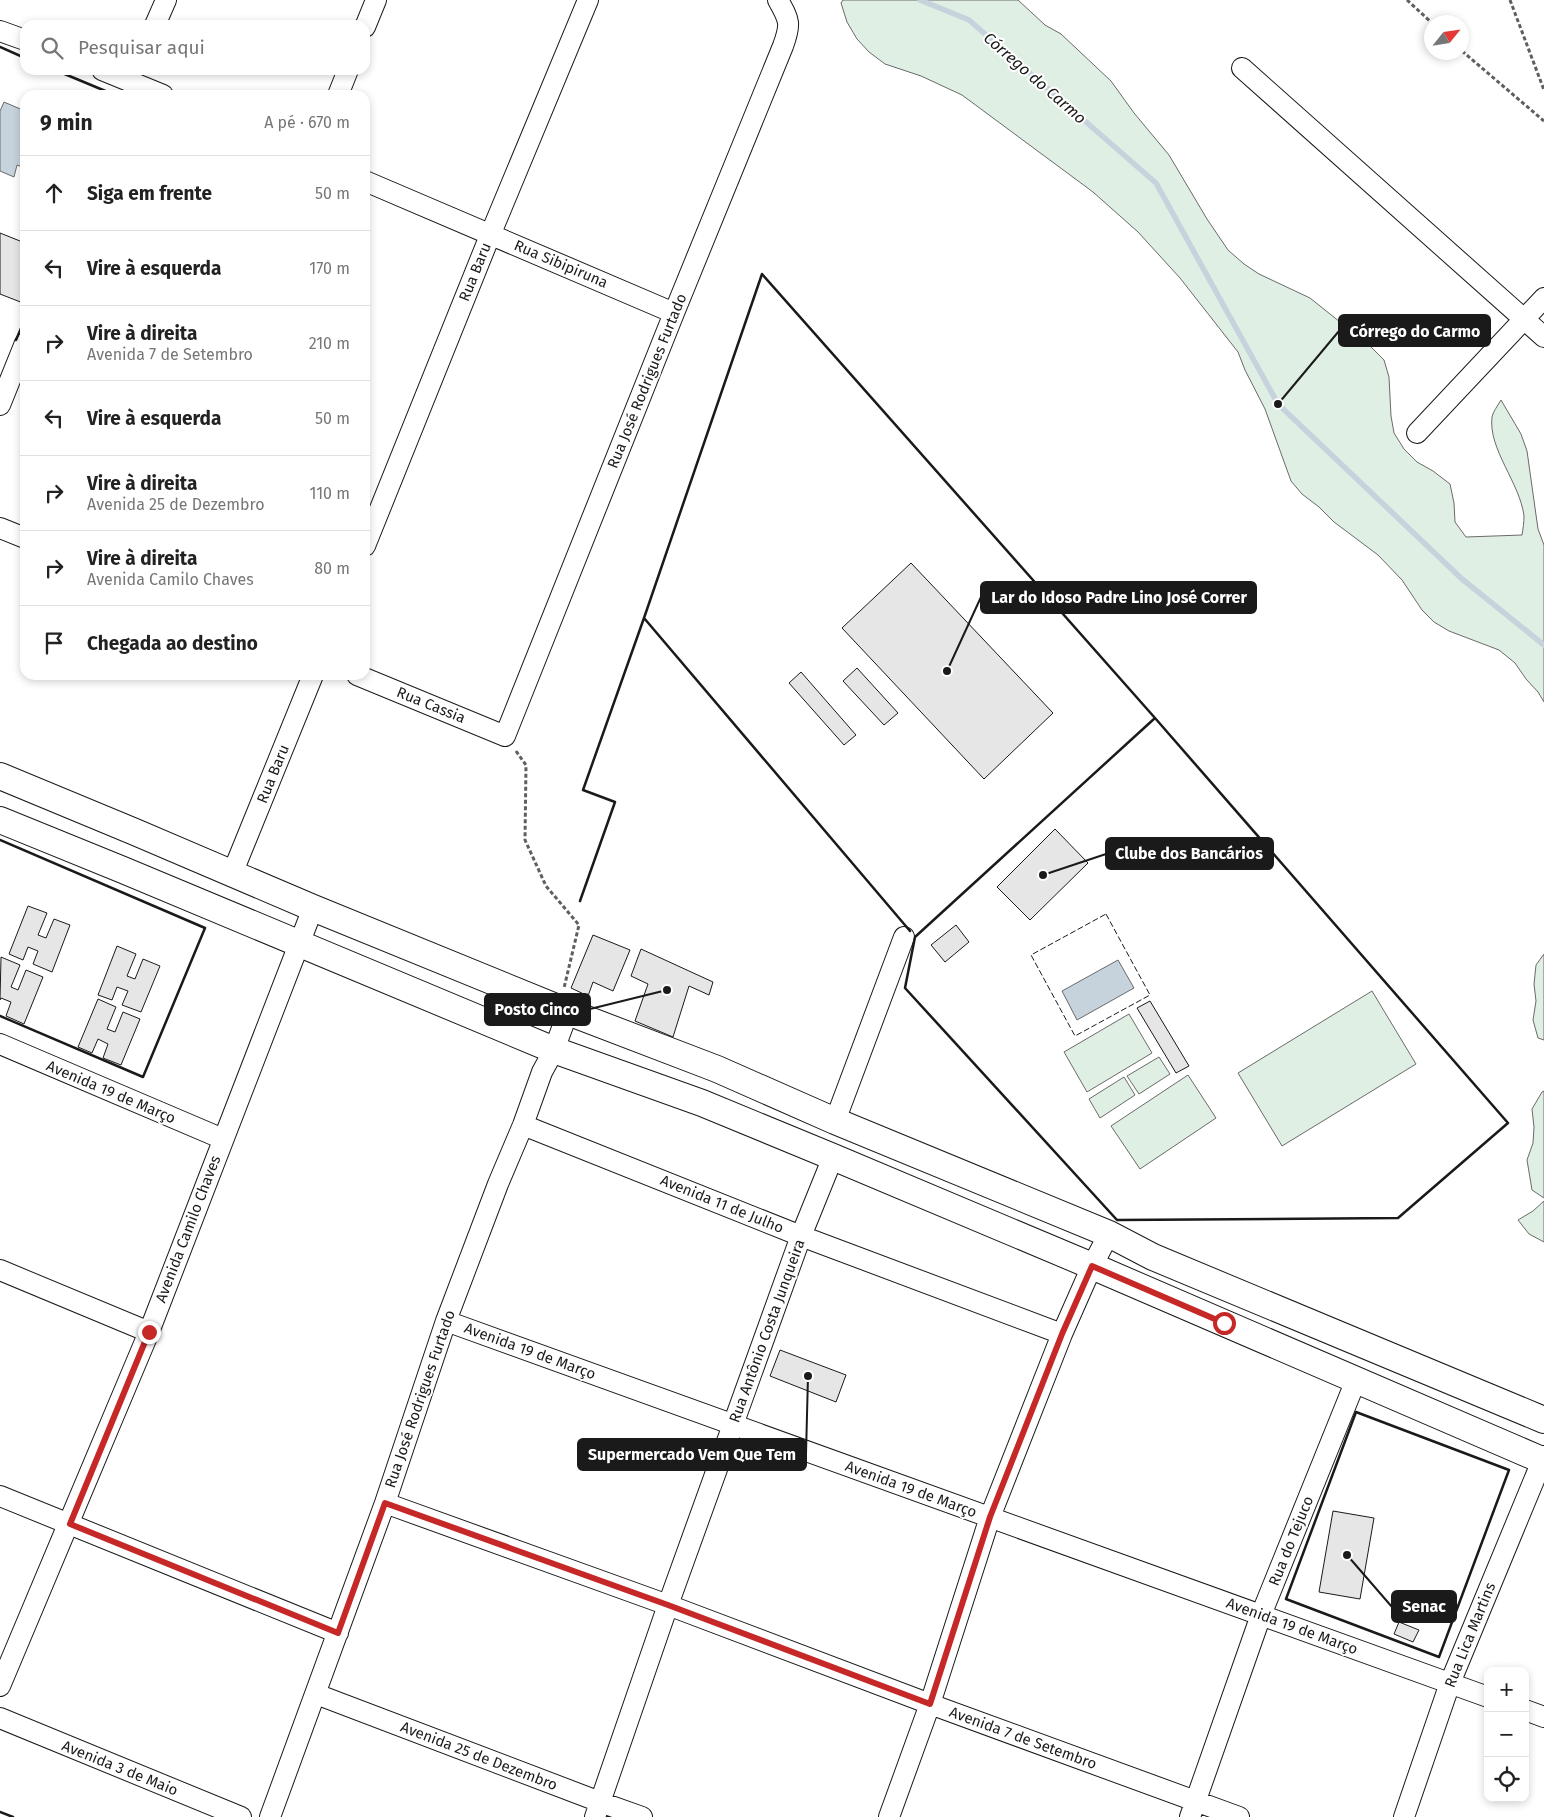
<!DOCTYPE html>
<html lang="pt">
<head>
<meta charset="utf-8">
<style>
	:root { --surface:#fff; --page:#f6f6f6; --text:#222; --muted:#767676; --line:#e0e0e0 }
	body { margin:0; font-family:"Fira Sans",sans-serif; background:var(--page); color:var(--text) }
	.controls { position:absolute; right:15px; bottom:15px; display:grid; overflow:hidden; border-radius:10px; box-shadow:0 2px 8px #0003 }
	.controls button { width:45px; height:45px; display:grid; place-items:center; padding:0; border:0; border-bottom:1px solid var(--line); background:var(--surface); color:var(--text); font:25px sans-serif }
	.compass { position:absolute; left:1424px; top:15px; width:45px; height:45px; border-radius:50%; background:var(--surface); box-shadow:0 2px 8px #0003; rotate:60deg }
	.stop { position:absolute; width:15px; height:15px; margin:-11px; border:4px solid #c62828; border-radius:50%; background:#fff }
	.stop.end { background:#c62828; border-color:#fff; box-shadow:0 1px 5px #0008 }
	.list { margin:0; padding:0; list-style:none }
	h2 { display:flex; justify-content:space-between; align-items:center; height:65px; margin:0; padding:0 20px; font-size:21px }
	h2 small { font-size:16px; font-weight:400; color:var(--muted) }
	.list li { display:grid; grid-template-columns:32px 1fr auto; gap:15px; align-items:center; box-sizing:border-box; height:75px; padding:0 20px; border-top:1px solid var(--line) }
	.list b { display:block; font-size:19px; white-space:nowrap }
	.list p { margin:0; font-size:16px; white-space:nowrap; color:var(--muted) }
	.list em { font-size:16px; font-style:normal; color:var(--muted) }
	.icon { flex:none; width:28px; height:28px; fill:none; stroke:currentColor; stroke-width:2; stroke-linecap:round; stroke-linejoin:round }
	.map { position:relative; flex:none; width:1544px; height:1817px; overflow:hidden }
	.search { position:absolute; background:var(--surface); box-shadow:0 2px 8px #0003; left:20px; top:20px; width:350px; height:55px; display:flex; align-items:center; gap:12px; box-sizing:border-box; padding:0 18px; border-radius:15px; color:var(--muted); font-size:19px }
	.panel { position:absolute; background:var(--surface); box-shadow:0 2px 8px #0003; left:20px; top:90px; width:350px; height:590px; border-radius:15px }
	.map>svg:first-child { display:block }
	.green { fill:#e0efe3; stroke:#6a6a6a }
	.water { fill:#c6d2dc; stroke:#6a6a6a }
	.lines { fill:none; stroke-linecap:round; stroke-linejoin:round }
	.stream { stroke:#c6d2dc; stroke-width:5.5 }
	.building { fill:#e6e6e6; stroke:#1a1a1a }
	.minor-casing { stroke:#1a1a1a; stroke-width:22 }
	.major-casing { stroke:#1a1a1a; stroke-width:28 }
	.path { stroke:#5f5f5f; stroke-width:3; stroke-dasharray:4 2.5; stroke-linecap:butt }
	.minor { stroke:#fff; stroke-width:20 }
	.major { stroke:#fff; stroke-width:26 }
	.fence { stroke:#1a1a1a; stroke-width:1; stroke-dasharray:6 2.5; stroke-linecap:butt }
	.wall { stroke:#1a1a1a; stroke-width:2.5 }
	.route { stroke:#c62828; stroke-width:6 }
	.labels { text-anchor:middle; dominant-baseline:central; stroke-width:4; stroke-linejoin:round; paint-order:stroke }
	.street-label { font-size:15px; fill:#1a1a1a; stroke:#fff }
	.water-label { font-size:16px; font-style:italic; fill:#1a1a1a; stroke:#fff }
	.leader { fill:none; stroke:#1a1a1a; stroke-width:2 }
	.callout-dot { fill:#1a1a1a; stroke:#fff; stroke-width:2 }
	.callout { fill:#1a1a1a; stroke:#1a1a1a; stroke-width:2 }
	.callout-label { font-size:16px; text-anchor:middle; font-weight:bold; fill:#fff }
</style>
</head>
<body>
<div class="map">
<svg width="1544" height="1817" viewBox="0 0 1544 1817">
	<rect width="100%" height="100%" fill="#fff"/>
	<path class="green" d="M843 0H1018L1045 25 1061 34 1111 81 1134 113 1169 155 1207 219 1228 250 1244 264 1259 274 1310 298 1370 346 1384 360 1389 377 1391 416 1394 433 1404 449 1417 462 1433 471 1450 484 1454 503 1455 522 1466 537 1522 535C1523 529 1524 522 1524 516 1520 483 1488 449 1492 417 1493 412 1498 405 1501 400L1521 434 1527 451 1538 529 1544 545V702L1538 692 1526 679 1515 663 1499 650 1449 631 1434 622 1422 610 1402 580 1378 555 1334 522 1319 507 1302 494 1291 481 1265 409 1245 370 1238 352 1180 278 1138 232 1093 192 962 95 921 76 885 64 869 52 857 39 847 22 841 3Z
		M1544 954V1040L1538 1038 1533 1020 1536 1001 1534 984 1536 965Z
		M1372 991 1416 1064 1282 1146 1238 1073Z
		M1129 1014 1152 1053 1087 1092 1064 1052Z
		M1159 1057 1170 1074 1139 1094 1127 1076Z
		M1188 1075 1216 1118 1140 1169 1111 1126Z
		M1124 1077 1135 1095 1100 1118 1089 1099Z
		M1544 1091V1198L1532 1190 1527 1160 1533 1143 1534 1127 1532 1109 1542 1092Z
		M1544 1201V1242L1529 1234 1518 1220 1533 1211Z"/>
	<path class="water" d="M4 102 25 111V138L22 146H25V168L17 165 14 177 0 171V111Z
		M1118 960 1134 988 1077 1020 1062 991Z"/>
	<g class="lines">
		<path class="stream" d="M920 0 969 20 1156 183 1278 404 1462 579 1544 645"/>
	</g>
	<path class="building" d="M0 233 25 243V297L23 303 0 294Z
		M911 563 1053 713 984 779 842 628Z
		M857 668 898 713 884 725 843 681Z
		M801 672 856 735 844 745 789 683Z
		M1055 829 1088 863 1030 920 997 887Z
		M28 906 47 913 38 935 46 938 54 919 70 925 52 972 33 964 38 951 28 947 23 960 9 954Z
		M956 925 969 942 945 962 931 945Z
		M593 935 630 950 613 991 593 982 588 996 571 988Z
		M117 946 136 954 127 976 135 979 143 959 160 966 141 1012 122 1005 128 991 117 987 112 1000 98 995Z
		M641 949 713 982 709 995 689 986 673 1037 635 1021 648 984 631 976Z
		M1 957 20 965 11 987 18 990 26 970 43 977 24 1024 6 1016 11 1002 1 998 0 1000Z
		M98 999 116 1007 107 1029 115 1032 123 1012 140 1019 121 1065 103 1058 108 1044 98 1039 92 1053 78 1047Z
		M1150 1001 1189 1066 1176 1073 1137 1008Z
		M780 1350 846 1375 836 1402 770 1376Z
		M1333 1511 1374 1518 1360 1599 1319 1592Z
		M1399 1622 1419 1630 1413 1642 1394 1634Z"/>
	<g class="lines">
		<defs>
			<path id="minor" d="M155 25 166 0
				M365 27 376 0
				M0 31 25 40
				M1242 68 1544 337
				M102 70 163 95
				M338 95 348 70
				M365 181 674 313
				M0 405 25 343
				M1417 433 1544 298
				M0 528 25 538
				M365 546 491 233 588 0
				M357 675 505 736 674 313 783 46C791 24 790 21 778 0
				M232 874 313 675
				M0 1044 223 1139
				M835 1121 904 937
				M523 1125 801 1236 1062 1334
				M0 1270 149 1332
				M446 1321 1488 1697
				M0 1496 338 1633
				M385 1503 668 1605 930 1704 1239 1817
				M0 1686 149 1332 313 908
				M316 1694 600 1802 642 1817
				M1525 1710 1544 1717
				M0 1718 241 1817
				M270 1817 385 1503 446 1321 498 1184 523 1125 542 1072 554 1050 568 1012
				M595 1817 668 1605 801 1236 833 1157
				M889 1817 930 1704 990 1517 1062 1334 1092 1266 1109 1234
				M1190 1817 1261 1615 1356 1380
				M1404 1817 1450 1683 1544 1456"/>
			<path id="major" d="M0 776 135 832 313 908 568 1012 717 1069 835 1121 1109 1234 1153 1257 1544 1420
				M0 820 123 870 554 1050 702 1103 833 1157 1092 1266 1544 1461"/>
		</defs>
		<use href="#minor" class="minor-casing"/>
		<use href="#major" class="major-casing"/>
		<path class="path" d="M1407 0 1432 23
			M1510 0 1544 90
			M1462 51 1544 121
			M516 751 526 765 525 840 546 886 579 925 564 988"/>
		<use href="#minor" class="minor"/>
		<use href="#major" class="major"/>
		<path class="fence" d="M1106 914 1150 995 1075 1036 1031 955Z"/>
		<path class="wall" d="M0 47 25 58
			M55 70 115 95
			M16 340 25 319
			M644 618 910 931
			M0 840 205 928 143 1077 0 1016
			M580 901 615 802 583 790 644 618 762 274 1155 718 1508 1123 1398 1218 1117 1220 905 988 915 937 1155 718
			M1356 1412 1509 1470 1439 1657 1286 1599Z
			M0 1812 13 1817"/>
	</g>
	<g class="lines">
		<path class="route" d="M149 1332 70 1524 338 1633 385 1503 668 1605 930 1704 990 1517 1062 1334 1092 1266 1224 1323"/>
	</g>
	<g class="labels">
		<g class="street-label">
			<text transform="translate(561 264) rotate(23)">Rua Sibipiruna</text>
			<text transform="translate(475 272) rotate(-68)">Rua Baru</text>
			<text transform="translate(647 381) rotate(-68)">Rua José Rodrigues Furtado</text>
			<text transform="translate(431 705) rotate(22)">Rua Cassia</text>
			<text transform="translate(273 774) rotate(-68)">Rua Baru</text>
			<text transform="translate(111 1092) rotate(23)">Avenida 19 de Março</text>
			<text transform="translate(722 1204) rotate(22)">Avenida 11 de Julho</text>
			<text transform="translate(188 1229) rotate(-69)">Avenida Camilo Chaves</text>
			<text transform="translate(767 1331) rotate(-70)">Rua Antônio Costa Junqueira</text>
			<text transform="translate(530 1351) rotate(20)">Avenida 19 de Março</text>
			<text transform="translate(420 1399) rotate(-71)">Rua José Rodrigues Furtado</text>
			<text transform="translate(911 1489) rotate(20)">Avenida 19 de Março</text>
			<text transform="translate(1291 1541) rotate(-68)">Rua do Tejuco</text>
			<text transform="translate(1292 1626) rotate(20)">Avenida 19 de Março</text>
			<text transform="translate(1470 1635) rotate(-68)">Rua Lica Martins</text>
			<text transform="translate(1023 1738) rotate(20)">Avenida 7 de Setembro</text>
			<text transform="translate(479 1756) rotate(21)">Avenida 25 de Dezembro</text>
			<text transform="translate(120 1768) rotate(22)">Avenida 3 de Maio</text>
		</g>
		<g class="water-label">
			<text transform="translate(1035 78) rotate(41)">Córrego do Carmo</text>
		</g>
	</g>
	<path class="leader" d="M1278 404L1339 331M947 671L981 597M1043 875L1106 854M667 990L590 1009M808 1376L806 1454M1347 1555L1392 1607"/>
	<g class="callout-dot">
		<circle cx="1278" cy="404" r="5"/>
		<circle cx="947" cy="671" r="5"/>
		<circle cx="1043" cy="875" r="5"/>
		<circle cx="667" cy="990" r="5"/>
		<circle cx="808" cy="1376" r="5"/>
		<circle cx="1347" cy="1555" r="5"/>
	</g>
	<g class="callout">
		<rect x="1339" y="315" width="151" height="31" rx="5"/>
		<rect x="981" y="582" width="275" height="31" rx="5"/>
		<rect x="1106" y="838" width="167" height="31" rx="5"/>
		<rect x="485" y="994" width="105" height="31" rx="5"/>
		<rect x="578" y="1439" width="228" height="31" rx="5"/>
		<rect x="1392" y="1591" width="64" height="31" rx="5"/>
	</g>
	<g class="callout-label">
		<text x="1415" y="337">Córrego do Carmo</text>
		<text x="1119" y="603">Lar do Idoso Padre Lino José Correr</text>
		<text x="1189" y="859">Clube dos Bancários</text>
		<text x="537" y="1015">Posto Cinco</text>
		<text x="692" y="1460">Supermercado Vem Que Tem</text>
		<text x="1424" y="1612">Senac</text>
	</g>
</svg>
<div class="controls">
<button>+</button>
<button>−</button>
<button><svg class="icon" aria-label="locate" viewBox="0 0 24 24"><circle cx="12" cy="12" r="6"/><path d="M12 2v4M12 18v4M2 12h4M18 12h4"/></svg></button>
</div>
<svg class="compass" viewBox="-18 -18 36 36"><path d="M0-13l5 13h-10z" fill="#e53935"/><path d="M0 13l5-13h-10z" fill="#767676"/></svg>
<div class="stop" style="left:1224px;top:1323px"></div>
<div class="stop end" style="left:149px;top:1332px"></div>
<div class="search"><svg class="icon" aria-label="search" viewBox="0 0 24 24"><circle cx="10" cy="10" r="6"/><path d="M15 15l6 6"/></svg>Pesquisar aqui</div>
<section class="panel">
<h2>9 min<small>A pé · 670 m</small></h2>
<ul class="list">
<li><svg class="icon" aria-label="ahead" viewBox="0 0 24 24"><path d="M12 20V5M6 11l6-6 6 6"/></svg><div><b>Siga em frente</b></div><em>50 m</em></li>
<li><svg class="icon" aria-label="left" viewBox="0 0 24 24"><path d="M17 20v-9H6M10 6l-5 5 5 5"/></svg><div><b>Vire à esquerda</b></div><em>170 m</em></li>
<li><svg class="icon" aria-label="right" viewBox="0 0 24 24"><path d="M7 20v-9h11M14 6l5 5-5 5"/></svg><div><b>Vire à direita</b><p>Avenida 7 de Setembro</p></div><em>210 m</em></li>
<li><svg class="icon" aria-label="left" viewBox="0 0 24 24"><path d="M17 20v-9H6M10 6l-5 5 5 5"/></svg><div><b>Vire à esquerda</b></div><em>50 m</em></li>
<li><svg class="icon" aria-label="right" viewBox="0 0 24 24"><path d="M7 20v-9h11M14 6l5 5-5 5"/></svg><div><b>Vire à direita</b><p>Avenida 25 de Dezembro</p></div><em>110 m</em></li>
<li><svg class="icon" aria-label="right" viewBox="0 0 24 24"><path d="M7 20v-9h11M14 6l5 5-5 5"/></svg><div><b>Vire à direita</b><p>Avenida Camilo Chaves</p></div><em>80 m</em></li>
<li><svg class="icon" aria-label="arrive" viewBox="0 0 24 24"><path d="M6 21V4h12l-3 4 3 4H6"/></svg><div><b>Chegada ao destino</b></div></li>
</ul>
</section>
</div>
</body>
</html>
